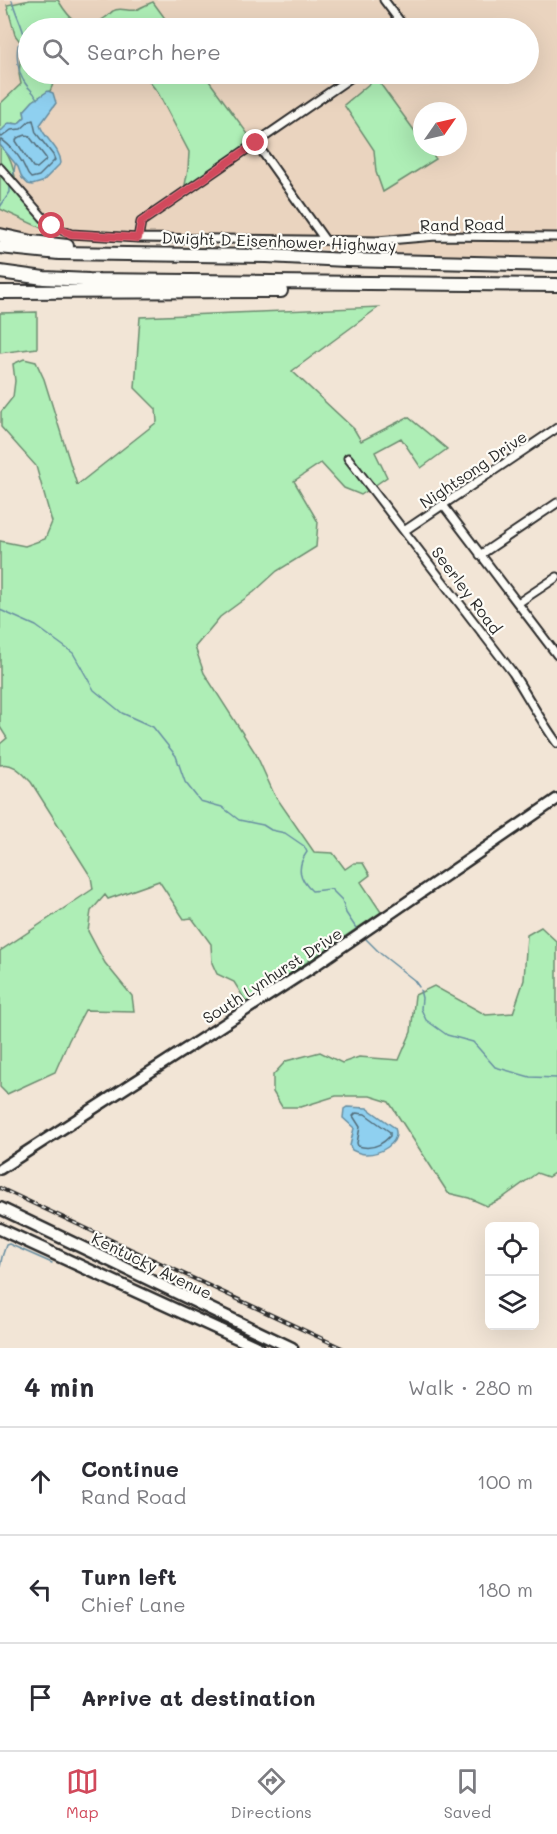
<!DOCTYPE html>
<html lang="en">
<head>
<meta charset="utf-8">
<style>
	:root { --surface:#fff; --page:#f2f2f3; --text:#2b2b33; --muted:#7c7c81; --line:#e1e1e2; --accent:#d1495b }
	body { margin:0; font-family:Mali,sans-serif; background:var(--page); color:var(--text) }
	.controls { position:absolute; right:18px; bottom:18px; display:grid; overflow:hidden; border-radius:9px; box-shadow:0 6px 24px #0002 }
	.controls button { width:54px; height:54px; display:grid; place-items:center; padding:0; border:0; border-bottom:2px solid var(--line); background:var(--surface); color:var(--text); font:30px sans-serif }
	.compass { position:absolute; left:413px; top:102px; width:54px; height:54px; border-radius:50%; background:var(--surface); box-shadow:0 6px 24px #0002; rotate:56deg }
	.stop { position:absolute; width:18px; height:18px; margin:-14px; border:4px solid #d1495b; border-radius:50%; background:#fff }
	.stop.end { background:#d1495b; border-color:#fff; box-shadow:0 2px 6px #0008 }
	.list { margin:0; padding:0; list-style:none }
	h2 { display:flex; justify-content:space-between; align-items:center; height:78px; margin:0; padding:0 24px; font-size:26px }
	h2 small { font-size:20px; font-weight:400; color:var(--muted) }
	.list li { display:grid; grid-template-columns:39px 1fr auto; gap:18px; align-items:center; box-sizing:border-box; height:108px; padding:0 24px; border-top:2px solid var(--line) }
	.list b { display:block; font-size:22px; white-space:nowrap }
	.list p { margin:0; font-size:20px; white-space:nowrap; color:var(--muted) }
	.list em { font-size:20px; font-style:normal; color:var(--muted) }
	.icon { flex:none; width:33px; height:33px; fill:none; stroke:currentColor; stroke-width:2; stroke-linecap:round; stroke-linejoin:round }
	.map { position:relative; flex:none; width:557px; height:1348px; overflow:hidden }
	.search { position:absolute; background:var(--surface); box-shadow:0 6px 24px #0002; left:18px; right:18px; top:18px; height:66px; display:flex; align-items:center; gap:15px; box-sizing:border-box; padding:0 21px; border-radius:33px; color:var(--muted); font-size:22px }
	.sheet { height:402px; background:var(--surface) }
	nav { display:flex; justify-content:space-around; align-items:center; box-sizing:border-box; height:84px; border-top:2px solid var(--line); background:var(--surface); font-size:16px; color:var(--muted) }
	nav a { display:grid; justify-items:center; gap:3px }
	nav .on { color:var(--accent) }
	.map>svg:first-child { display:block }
	.built { fill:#ead4bf; fill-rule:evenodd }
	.green { fill:#aeeeb6; stroke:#6c8c70; stroke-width:1.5 }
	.water { fill:#8fd0f0; stroke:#678ea1; stroke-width:1.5 }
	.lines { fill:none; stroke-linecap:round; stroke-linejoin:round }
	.shore { stroke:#536d7a; stroke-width:1.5 }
	.stream { stroke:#678ea1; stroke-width:1.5 }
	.street-casing { stroke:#2b2b2b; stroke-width:11 }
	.secondary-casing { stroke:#2b2b2b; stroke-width:14 }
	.primary-casing { stroke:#2b2b2b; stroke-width:15 }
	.highway-casing { stroke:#2b2b2b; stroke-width:16 }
	.street { stroke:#fdfcf7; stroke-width:7 }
	.secondary { stroke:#fdfcf7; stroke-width:9 }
	.primary { stroke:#fdfcf7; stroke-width:10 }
	.highway { stroke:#fdfcf7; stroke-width:12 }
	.rail-casing { stroke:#2b2b2b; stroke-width:4 }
	.rail { stroke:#fdfcf7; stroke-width:1.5; stroke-dasharray:4.5; stroke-linecap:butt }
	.route { stroke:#d1495b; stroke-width:8 }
	.labels { text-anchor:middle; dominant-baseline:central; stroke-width:4.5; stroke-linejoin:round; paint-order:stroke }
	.street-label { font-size:16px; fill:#2b2b2b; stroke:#fdfcf7 }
</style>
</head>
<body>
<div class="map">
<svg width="557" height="1348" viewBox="0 0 557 1348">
	<rect width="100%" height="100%" fill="#f2e5d6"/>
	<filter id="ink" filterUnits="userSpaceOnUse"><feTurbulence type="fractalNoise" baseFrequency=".0167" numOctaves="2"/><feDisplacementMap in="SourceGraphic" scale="12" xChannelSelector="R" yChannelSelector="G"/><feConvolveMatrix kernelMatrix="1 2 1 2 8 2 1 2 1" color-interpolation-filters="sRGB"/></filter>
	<g filter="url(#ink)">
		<path class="built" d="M0 0H557V257L346 252 267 244 66 241 24 236 0 230ZM28 28H528V74H28ZM422 111H458V147H422Z"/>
		<path class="green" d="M30 0H58C70 20 82 35 106 17 108 16 111 12 113 11 120 6 128 12 135 10 141 8 147 4 153 2L172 28H28V74H61L54 82 50 91 33 101 24 111 25 117 18 124 13 123 0 132V104L21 84 19 74 22 44 15 35 7 5Z
			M128 74H204L253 141 192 183 185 185 188 169 189 152 158 93 146 77 131 79Z
			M376 78 422 141V147H427L436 159 383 192 376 172 374 150 344 105Z
			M0 145C10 155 13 167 16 181L0 163Z
			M0 173 9 181 46 226 41 228 0 209Z
			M379 307 292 371 354 429 361 441 408 417 447 449 421 468 401 438 375 452 387 477 361 495 344 488 321 463 294 481 318 522 316 547 277 571 254 592 220 617 195 647 204 673 256 754 274 794 314 852 333 853 345 869 354 863H363L370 875 361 882 381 912 247 1003 234 982 217 974 212 963 211 944 192 918 184 919 159 881 108 899 105 895 91 911 88 931 105 963 132 996 134 1011 85 1010 69 1040 55 1072 7 1094 0 1087V951L93 889 91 877 31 782C22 773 14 762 0 765V744L7 738 0 727V541L25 546 45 539 52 522 36 466 1 427V412L13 397 15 381 13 364 24 359 36 362 44 379 77 485 157 422 156 409 135 388 140 317Z
			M37 312V348L0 353V313Z
			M541 927 557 942V1171L548 1177 537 1173 501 1199 487 1206 469 1198 448 1193 389 1102 370 1096H336L301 1107H282L273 1092V1075L286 1061 320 1052 342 1063 359 1057 399 1060 411 1032 415 995 434 986 486 1015 513 1013 524 980 527 935Z"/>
		<path class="water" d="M48 91 53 93 56 103 40 125C44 139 60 147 61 163L42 182 32 185 28 184 22 178 18 167 0 145V132L9 123 18 124 25 117 24 111 33 101Z
			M347 1107 367 1108 395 1128C401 1144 379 1154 366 1154 361 1154 356 1152 352 1150L350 1146 354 1128 343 1118 344 1109Z"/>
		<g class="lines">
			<path class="shore" d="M26 135 29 136 46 158 45 161 37 168 33 167 16 141 17 138Z
				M0 136 2 137 11 130 21 129 30 121 33 120 36 133 53 155 55 160 39 176 31 178C26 174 27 171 24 166 20 157 10 145 2 140L0 141
				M356 1113 365 1114 390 1132V1136C381 1146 371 1150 358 1146L357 1143 360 1127 353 1116Z"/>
			<path class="stream" d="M12 0C15 13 22 24 25 38L18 45C16 57 18 73 25 83 30 91 33 89 37 99
				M13 178 15 165
				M0 207 10 192V185
				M0 610 36 626 73 653 94 690 122 713 153 727 176 756 185 782 200 801 222 807 239 820 263 825 271 830 285 833 304 846 307 852C296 867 299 879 312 891L331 889 342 900 346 913 358 931
				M363 936 381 954 414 980 419 987
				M420 990 422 998 421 1009 426 1020 447 1035 473 1042 495 1067 530 1077 557 1078
				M0 1267 2 1257 6 1245 9 1244 52 1263"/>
			<defs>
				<path id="street" d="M384 0 405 28
					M256 143 325 240
					M0 168 47 222 52 226 71 234 138 238 377 241 436 236 557 237
					M138 238 141 222 356 74
					M348 458 513 673C528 697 541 721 557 743
					M443 505 557 655
					M404 531 557 428
					M480 555 557 503
					M518 603 557 577"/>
				<path id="secondary" d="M0 1169 314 966 557 799"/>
				<path id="primary" d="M0 1208 292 1348
					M0 1229 259 1348"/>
				<path id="highway" d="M0 235 32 242 67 246
					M0 247 59 253 267 256 346 260 557 265
					M0 272 44 278 89 280 557 285
					M0 292 281 291"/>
			</defs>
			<use href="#street" class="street-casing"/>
			<use href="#secondary" class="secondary-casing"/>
			<use href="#primary" class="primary-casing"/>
			<use href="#highway" class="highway-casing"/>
			<use href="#street" class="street"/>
			<use href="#secondary" class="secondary"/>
			<use href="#primary" class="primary"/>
			<use href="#highway" class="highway"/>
			<defs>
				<path id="rail" d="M0 1188 342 1348"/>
			</defs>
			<use href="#rail" class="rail-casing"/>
			<use href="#rail" class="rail"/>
		</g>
	</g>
	<g class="lines" filter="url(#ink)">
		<path class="route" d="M52 226 71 234 138 238 141 222 256 143"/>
	</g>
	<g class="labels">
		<g class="street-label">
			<text transform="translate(462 224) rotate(-1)">Rand Road</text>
			<text transform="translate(279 241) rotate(2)">Dwight D Eisenhower Highway</text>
			<text transform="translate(473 469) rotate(-34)">Nightsong Drive</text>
			<text transform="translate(467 590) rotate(53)">Seerley Road</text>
			<text transform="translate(272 975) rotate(-33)">South Lynhurst Drive</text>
			<text transform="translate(152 1265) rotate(26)">Kentucky Avenue</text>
		</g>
	</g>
</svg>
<div class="controls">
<button><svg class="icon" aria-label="locate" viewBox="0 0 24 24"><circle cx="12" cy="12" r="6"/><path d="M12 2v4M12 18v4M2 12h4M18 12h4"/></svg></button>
<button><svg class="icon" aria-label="layers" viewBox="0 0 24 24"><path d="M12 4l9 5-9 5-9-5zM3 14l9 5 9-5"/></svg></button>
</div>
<svg class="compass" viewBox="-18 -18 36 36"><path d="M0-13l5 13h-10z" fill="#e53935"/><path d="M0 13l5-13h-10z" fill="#7c7c81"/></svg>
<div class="stop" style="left:52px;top:226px"></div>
<div class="stop end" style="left:256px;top:143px"></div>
<div class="search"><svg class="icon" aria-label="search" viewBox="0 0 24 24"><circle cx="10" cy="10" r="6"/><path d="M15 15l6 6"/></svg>Search here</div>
</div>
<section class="sheet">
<h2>4 min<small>Walk · 280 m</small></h2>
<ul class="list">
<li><svg class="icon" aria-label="ahead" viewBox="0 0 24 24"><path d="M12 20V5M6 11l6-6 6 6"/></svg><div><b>Continue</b><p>Rand Road</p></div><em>100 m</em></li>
<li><svg class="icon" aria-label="left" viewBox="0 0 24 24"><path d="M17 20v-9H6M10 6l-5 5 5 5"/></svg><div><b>Turn left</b><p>Chief Lane</p></div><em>180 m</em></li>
<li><svg class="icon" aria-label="arrive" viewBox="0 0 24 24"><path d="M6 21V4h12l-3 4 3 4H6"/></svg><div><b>Arrive at destination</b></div></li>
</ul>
</section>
<nav>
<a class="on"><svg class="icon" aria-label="map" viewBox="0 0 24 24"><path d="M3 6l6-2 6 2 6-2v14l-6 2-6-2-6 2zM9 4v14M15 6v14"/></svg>Map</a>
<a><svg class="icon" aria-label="directions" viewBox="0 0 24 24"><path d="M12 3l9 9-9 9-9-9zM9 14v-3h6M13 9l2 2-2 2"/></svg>Directions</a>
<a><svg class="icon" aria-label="saved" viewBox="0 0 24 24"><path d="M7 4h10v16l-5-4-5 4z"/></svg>Saved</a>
</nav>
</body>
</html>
